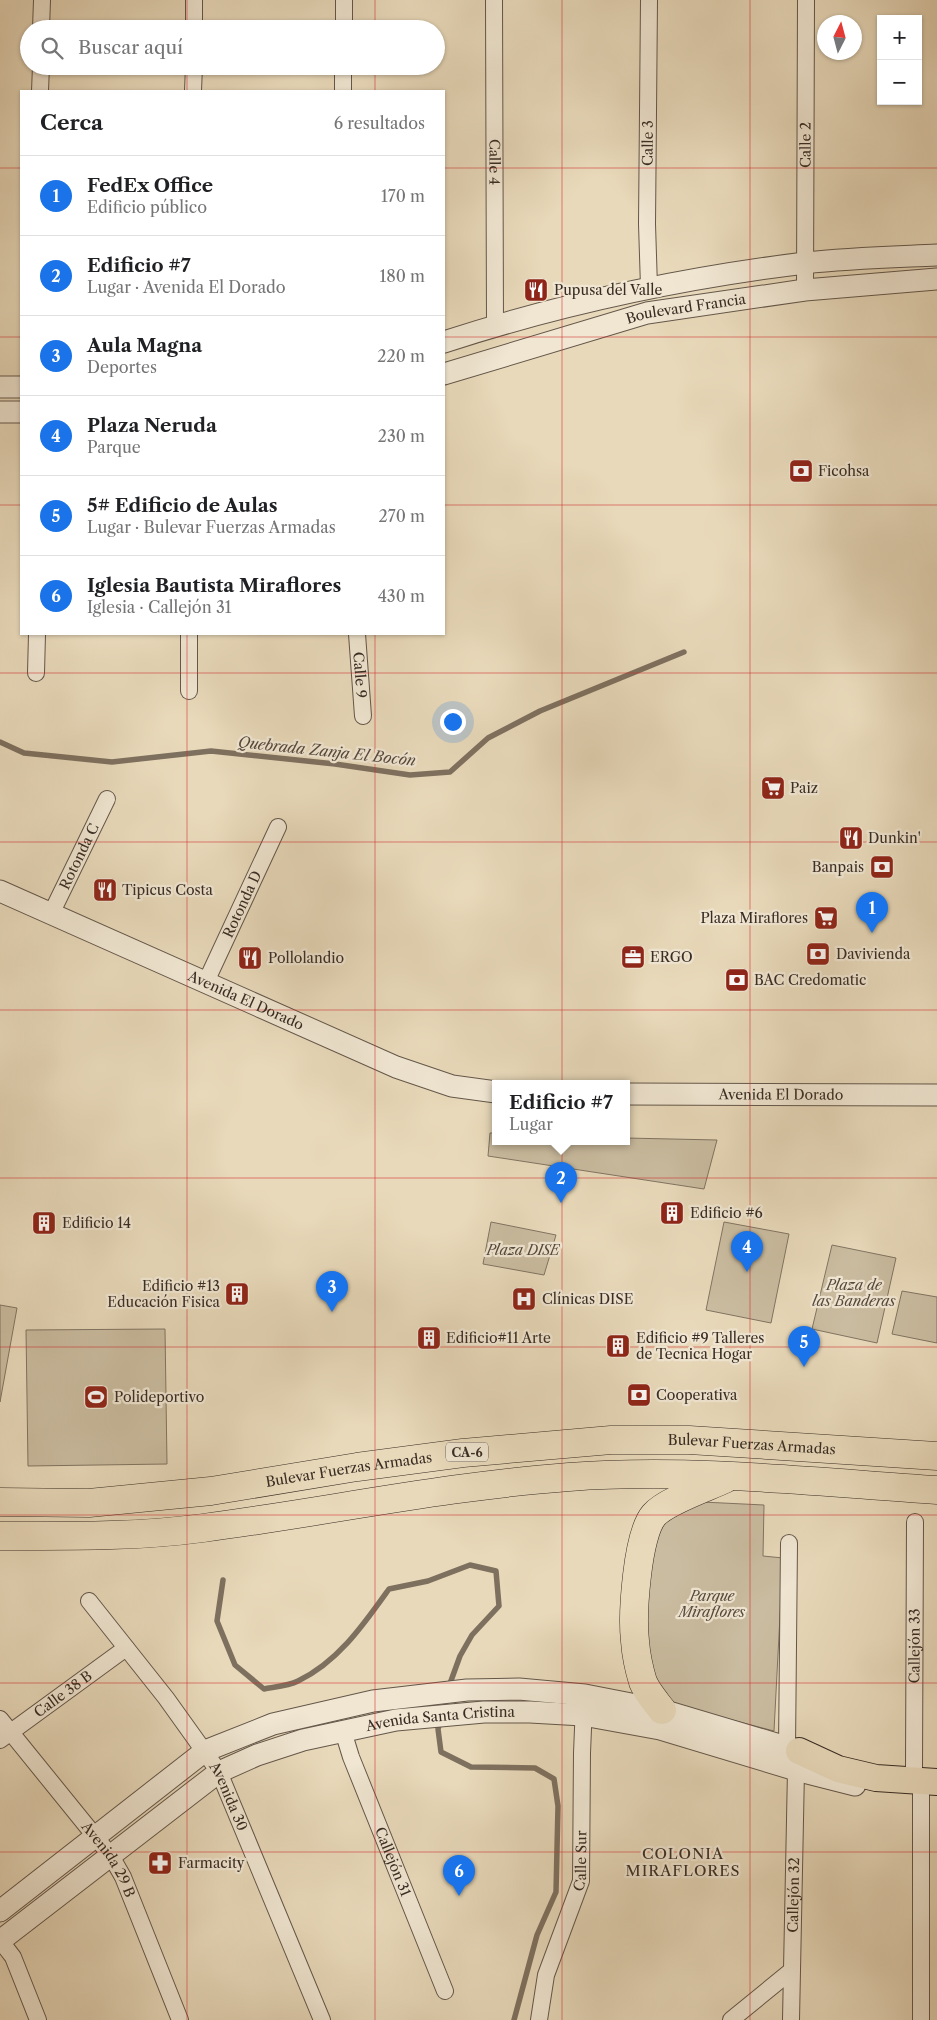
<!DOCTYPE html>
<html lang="es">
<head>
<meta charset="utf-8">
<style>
	:root { --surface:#fff; --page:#f2f2f2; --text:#202124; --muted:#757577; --line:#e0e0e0; --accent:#1a73e8 }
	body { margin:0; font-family:"Libre Caslon Text",serif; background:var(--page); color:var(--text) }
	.controls { position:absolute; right:15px; top:15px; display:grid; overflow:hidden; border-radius:0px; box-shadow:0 1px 4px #0004 }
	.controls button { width:45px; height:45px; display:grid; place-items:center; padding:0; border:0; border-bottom:1px solid var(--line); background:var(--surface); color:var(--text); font:25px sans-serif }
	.compass { position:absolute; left:817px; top:15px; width:45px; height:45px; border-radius:50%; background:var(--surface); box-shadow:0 1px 4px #0004; rotate:6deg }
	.you { position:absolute; left:452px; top:721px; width:18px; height:18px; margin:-12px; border:4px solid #fff; border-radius:50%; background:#1a73e8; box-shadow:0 0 0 8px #1a73e833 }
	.badge { display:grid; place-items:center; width:32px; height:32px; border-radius:50%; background:var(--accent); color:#fff; font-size:16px; font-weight:700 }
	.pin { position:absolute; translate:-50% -41px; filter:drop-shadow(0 1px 2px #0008) }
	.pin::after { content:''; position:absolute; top:26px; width:18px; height:15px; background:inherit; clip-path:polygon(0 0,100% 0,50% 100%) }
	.popup { position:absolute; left:492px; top:1080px; width:138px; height:65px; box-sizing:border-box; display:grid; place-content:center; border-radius:0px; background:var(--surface); filter:drop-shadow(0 1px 4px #0005); font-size:16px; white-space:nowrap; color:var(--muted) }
	.popup b { font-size:19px; color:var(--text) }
	.popup::after { content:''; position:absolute; left:50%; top:100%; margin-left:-10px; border:10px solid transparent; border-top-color:var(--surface) }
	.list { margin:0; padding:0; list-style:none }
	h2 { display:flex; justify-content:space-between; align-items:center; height:65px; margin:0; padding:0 20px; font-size:21px }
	h2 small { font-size:16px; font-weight:400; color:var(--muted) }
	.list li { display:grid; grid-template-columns:32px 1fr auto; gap:15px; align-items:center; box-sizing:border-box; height:80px; padding:0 20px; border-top:1px solid var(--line) }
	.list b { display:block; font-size:19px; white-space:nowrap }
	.list p { margin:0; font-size:16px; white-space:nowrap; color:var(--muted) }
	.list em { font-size:16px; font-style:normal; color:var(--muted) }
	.icon { flex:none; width:28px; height:28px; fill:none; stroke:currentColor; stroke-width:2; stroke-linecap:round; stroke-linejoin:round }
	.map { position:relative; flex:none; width:937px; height:2020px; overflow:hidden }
	.search { position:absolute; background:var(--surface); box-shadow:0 1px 4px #0004; left:20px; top:20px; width:425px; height:55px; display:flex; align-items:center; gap:12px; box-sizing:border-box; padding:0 18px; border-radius:28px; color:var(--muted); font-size:19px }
	.panel { position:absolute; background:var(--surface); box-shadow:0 1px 4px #0004; left:20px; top:90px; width:425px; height:545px; border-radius:0px }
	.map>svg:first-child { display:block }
	.green { fill:#cabca0; stroke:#817462 }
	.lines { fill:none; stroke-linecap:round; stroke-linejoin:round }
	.stream { stroke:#7e705f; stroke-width:5.5 }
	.minor-casing { stroke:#64574a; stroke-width:18 }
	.tertiary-casing { stroke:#64574a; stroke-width:23 }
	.primary-casing { stroke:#382c24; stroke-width:28 }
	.trunk-casing { stroke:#382c24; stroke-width:29 }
	.minor { stroke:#f0e6d2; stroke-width:16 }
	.tertiary { stroke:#f0e6d2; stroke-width:21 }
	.primary { stroke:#e8d9ba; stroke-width:26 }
	.trunk { stroke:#e8d9ba; stroke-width:28 }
	.grid { fill:none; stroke:#d62828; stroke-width:1; stroke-opacity:0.55 }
	.labels { text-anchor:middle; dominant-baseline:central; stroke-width:4.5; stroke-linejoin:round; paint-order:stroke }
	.shield { fill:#f0e6d2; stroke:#6f6458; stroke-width:1 }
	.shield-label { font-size:12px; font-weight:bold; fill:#382c24 }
	.street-label { font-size:14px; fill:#382c24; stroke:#f0e6d2 }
	.poi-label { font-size:14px; fill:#382c24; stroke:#f0e6d2; text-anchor:start }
	.park-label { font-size:14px; font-style:italic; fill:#55493d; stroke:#f0e6d2 }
	.water-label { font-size:15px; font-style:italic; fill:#55483d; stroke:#f0e6d2 }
	.neighbourhood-label { font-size:15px; letter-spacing:1px; fill:#382c24; stroke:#f0e6d2 }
</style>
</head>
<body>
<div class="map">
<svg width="937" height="2020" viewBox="0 0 937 2020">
	<rect width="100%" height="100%" fill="#e8d9ba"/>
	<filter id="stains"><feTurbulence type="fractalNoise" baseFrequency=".004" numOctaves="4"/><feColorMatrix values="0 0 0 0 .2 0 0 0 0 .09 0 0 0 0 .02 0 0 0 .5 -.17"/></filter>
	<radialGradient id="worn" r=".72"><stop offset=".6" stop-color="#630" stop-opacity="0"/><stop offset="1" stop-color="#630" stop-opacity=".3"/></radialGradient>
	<path class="green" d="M490 1133H496V1142H626V1138L717 1140 704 1189 488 1156Z
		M491 1222 556 1235 544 1275 483 1264Z
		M724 1222 789 1234 771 1323 706 1310Z
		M832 1245 896 1258 877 1343 812 1329Z
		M902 1291 937 1297V1343L892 1334Z
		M0 1305 17 1308 0 1402Z
		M165 1329 167 1464 28 1466 26 1330Z
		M702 1502 764 1505 763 1556 783 1558 774 1731 690 1709 667 1700 646 1658 645 1584 663 1518Z"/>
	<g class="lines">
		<path class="stream" d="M0 742 24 753 112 762 211 751 335 764 410 775 450 772 488 738 540 711 684 652
			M223 1580 217 1621 235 1665 264 1689C274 1687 288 1686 298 1681 338 1662 364 1624 389 1589L428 1581 470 1565 496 1571 499 1606 472 1635 460 1656 448 1689
			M441 1720 438 1729 441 1752 471 1767 535 1768 554 1779 558 1806 556 1892 537 1935 514 2020"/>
		<defs>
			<g id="minor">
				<path id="s1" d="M494 0 495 325"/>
				<path d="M41 29 42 0"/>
				<path d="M194 29V0"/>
				<path d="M344 29V0"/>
				<path d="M40 91 41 66"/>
				<path d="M193 91 194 66"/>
				<path d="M343 91V66"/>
				<path id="s2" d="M649 287 647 224 649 0"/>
				<path id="s3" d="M805 290 806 0"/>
				<path d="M189 634V691"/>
				<path id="s4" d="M357 634 363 716"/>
				<path d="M36 673 37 634"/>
				<path id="s5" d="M51 914 107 799"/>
				<path id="s6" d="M205 984 278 827"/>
				<path id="s7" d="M89 1601 166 1698 219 1772 322 2020"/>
				<path id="s8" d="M0 1719 111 1856 123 1877 180 2020"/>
				<path id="s9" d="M343 1731 351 1757 445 1991"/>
				<path id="s10" d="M0 1740 126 1648"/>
				<path d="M787 1748 789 1543"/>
				<path id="s11" d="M914 1770 915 1522"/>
				<path d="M921 1792V2020"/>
				<path d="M0 1940 13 1957 38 2020"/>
				<path id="s12" d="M539 2020 546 1975 581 1881 582 1753 584 1704"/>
				<path d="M731 2020 791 1971"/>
				<path id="s13" d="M791 2020 796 1770"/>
			</g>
			<g id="tertiary">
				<path d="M444 342C561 304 683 278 805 263 849 258 893 257 937 255"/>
				<path id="s14" d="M444 374 647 313 805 290 937 279"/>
				<path d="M0 387H21"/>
				<path d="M0 412H21"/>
				<path id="s15" d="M0 891 396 1067 452 1086 496 1092"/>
				<path id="s16" d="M626 1094 937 1095"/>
				<path d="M0 1911 205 1751 273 1724 373 1701 467 1690 519 1689 585 1695 662 1710 813 1755"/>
				<path id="s17" d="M0 1941 219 1772 257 1755 303 1740 396 1720 484 1712H530L583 1715 660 1729 796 1770 855 1785"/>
			</g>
			<path id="primary" d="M799 1751 838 1769 876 1778 937 1782"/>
			<g id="trunk">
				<path id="s18" d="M0 1502 89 1503 211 1491 357 1467 463 1453 611 1440H689L937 1456"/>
				<path d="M0 1536C68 1536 136 1537 203 1528 325 1512 446 1486 569 1477 691 1468 815 1482 937 1490"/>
				<path d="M662 1710C656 1702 647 1692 643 1682 639 1669 636 1655 635 1641 632 1615 637 1534 654 1515 666 1501 708 1487 725 1479"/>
			</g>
		</defs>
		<use href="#minor" class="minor-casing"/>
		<use href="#tertiary" class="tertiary-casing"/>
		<use href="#primary" class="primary-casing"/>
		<use href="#trunk" class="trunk-casing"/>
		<use href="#minor" class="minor"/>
		<use href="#tertiary" class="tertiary"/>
		<use href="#primary" class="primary"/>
		<use href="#trunk" class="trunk"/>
	</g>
	<path class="grid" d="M187 0V29M375 0V29M562 0V2020M750 0V2020M187 66V91M375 66V91M0 168H21M444 168H937M0 337H21M444 337H937M0 505H21M444 505H937M187 634V2020M375 634V2020M0 673H937M0 842H937M0 1010H937M0 1178H937M0 1347H937M0 1515H937M0 1683H937M0 1852H937"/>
	<defs>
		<symbol id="restaurant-square" viewBox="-11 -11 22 22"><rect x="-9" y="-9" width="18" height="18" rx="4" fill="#8f2418" stroke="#f0e6d2"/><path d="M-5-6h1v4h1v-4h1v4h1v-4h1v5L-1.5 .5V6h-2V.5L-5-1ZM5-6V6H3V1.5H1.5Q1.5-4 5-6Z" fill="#fff"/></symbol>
		<symbol id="bank-square" viewBox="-11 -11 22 22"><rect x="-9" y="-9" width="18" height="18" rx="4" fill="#8f2418" stroke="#f0e6d2"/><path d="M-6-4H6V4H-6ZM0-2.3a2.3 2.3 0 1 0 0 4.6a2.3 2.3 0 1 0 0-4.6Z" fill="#fff"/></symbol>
		<symbol id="supermarket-square" viewBox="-11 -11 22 22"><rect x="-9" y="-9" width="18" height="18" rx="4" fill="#8f2418" stroke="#f0e6d2"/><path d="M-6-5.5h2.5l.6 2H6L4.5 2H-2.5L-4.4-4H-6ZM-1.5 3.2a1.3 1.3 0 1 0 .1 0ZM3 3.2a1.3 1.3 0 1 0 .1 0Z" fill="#fff"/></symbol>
		<symbol id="office-square" viewBox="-11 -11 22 22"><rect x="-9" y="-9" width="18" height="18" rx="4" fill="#8f2418" stroke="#f0e6d2"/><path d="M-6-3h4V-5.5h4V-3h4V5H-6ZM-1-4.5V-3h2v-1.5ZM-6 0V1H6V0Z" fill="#fff"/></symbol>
		<symbol id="building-square" viewBox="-11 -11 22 22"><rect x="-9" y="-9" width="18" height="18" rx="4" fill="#8f2418" stroke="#f0e6d2"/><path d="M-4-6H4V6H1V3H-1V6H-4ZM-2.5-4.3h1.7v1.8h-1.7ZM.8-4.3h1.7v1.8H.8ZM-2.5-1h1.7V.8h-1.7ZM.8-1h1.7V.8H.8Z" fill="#fff"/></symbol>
		<symbol id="hospital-square" viewBox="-11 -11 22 22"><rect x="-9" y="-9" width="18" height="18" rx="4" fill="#8f2418" stroke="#f0e6d2"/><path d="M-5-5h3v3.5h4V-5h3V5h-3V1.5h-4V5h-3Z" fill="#fff"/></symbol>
		<symbol id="stadium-square" viewBox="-11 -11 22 22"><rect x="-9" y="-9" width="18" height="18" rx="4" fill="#8f2418" stroke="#f0e6d2"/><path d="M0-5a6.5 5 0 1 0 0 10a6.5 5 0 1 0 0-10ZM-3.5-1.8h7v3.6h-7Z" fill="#fff"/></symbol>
		<symbol id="pharmacy-square" viewBox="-11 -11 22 22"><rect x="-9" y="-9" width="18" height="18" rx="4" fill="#8f2418" stroke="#f0e6d2"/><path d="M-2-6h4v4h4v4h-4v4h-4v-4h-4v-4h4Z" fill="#fff"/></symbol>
	</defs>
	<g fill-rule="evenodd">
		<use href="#restaurant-square" x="522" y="276" width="28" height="28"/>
		<use href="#bank-square" x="787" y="457" width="28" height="28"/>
		<use href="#supermarket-square" x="759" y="774" width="28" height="28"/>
		<use href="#restaurant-square" x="837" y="824" width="28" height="28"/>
		<use href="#bank-square" x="868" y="853" width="28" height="28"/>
		<use href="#restaurant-square" x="91" y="876" width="28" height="28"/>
		<use href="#supermarket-square" x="812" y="904" width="28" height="28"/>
		<use href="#bank-square" x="804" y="940" width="28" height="28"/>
		<use href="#office-square" x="619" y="943" width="28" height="28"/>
		<use href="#restaurant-square" x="236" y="944" width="28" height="28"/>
		<use href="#bank-square" x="723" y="966" width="28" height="28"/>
		<use href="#building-square" x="658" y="1199" width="28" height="28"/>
		<use href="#building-square" x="30" y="1209" width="28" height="28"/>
		<use href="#building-square" x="223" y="1280" width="28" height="28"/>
		<use href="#hospital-square" x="510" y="1285" width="28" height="28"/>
		<use href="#building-square" x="415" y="1324" width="28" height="28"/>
		<use href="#building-square" x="604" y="1332" width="28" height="28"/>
		<use href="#bank-square" x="625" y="1381" width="28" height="28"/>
		<use href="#stadium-square" x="82" y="1383" width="28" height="28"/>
		<use href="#pharmacy-square" x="146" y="1849" width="28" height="28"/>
	</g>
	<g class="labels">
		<rect class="shield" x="446" y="1442.5" width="42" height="19" rx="4"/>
		<g class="shield-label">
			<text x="467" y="1452">CA-6</text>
		</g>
		<g class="street-label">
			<text stroke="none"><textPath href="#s2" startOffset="144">Calle 3</textPath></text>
			<text stroke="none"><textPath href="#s3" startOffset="145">Calle 2</textPath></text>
			<text stroke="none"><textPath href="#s1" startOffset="162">Calle 4</textPath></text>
			<text stroke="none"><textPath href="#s14" startOffset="251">Boulevard Francia</textPath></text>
			<text stroke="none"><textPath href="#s4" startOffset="41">Calle 9</textPath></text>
			<text stroke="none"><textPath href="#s5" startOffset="64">Rotonda C</textPath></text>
			<text stroke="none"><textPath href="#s6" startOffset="88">Rotonda D</textPath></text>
			<text stroke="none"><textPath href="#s15" startOffset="269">Avenida El Dorado</textPath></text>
			<text stroke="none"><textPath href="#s16" startOffset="155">Avenida El Dorado</textPath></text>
			<text stroke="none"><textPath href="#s18" startOffset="756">Bulevar Fuerzas Armadas</textPath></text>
			<text stroke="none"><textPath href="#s18" startOffset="351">Bulevar Fuerzas Armadas</textPath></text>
			<text stroke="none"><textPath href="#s11" startOffset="124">Callejón 33</textPath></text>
			<text stroke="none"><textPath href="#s10" startOffset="78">Calle 38 B</textPath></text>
			<text stroke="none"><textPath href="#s17" startOffset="506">Avenida Santa Cristina</textPath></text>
			<text stroke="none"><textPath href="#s7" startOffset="241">Avenida 30</textPath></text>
			<text stroke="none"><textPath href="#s8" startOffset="178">Avenida 29 B</textPath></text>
			<text stroke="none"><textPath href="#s12" startOffset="166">Calle Sur</textPath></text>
			<text stroke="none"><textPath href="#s9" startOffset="140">Callejón 31</textPath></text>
			<text stroke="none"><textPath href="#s13" startOffset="125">Callejón 32</textPath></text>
		</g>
		<g class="poi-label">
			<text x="554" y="290">Pupusa del Valle</text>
			<text x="818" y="471">Ficohsa</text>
			<text x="790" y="788">Paiz</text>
			<text x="868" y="838">Dunkin'</text>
			<text x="864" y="867" text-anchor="end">Banpais</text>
			<text x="122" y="890">Tipicus Costa</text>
			<text x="808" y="918" text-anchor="end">Plaza Miraflores</text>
			<text x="836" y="954">Davivienda</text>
			<text x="650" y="957">ERGO</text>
			<text x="268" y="958">Pollolandio</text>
			<text x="754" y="980">BAC Credomatic</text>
			<text x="690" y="1213">Edificio #6</text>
			<text x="62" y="1223">Edificio 14</text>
			<text x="220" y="1286" text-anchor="end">Edificio #13<tspan x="220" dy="16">Educación Fisica</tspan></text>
			<text x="542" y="1299">Clínicas DISE</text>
			<text x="446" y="1338">Edificio#11 Arte</text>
			<text x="636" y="1338">Edificio #9 Talleres<tspan x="636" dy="16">de Tecnica Hogar</tspan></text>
			<text x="656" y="1395">Cooperativa</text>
			<text x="114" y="1397">Polideportivo</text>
			<text x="178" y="1863">Farmacity</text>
		</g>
		<g class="park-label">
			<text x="523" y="1250">Plaza DISE</text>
			<text x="854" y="1285">Plaza de<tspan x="854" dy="16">las Banderas</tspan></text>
			<text x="712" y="1596">Parque<tspan x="712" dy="16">Miraflores</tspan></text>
		</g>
		<g class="water-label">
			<text transform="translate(327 751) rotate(6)">Quebrada Zanja El Bocón</text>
		</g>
		<g class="neighbourhood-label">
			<text x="683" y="1853">COLONIA<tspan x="683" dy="17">MIRAFLORES</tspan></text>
		</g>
	</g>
	<rect width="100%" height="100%" filter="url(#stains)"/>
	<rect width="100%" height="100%" fill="url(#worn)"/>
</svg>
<div class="controls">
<button>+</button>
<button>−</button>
</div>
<svg class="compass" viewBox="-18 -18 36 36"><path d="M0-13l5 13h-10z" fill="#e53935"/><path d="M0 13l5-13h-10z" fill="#757577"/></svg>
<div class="you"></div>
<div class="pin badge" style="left:872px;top:933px">1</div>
<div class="pin badge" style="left:561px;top:1203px">2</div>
<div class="popup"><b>Edificio #7</b>Lugar</div>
<div class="pin badge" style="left:332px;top:1312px">3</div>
<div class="pin badge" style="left:747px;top:1272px">4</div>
<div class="pin badge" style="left:804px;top:1367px">5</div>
<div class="pin badge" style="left:459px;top:1896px">6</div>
<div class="search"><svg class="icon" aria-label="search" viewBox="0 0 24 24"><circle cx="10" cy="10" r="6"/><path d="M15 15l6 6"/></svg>Buscar aquí</div>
<section class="panel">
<h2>Cerca<small>6 resultados</small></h2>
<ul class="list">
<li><span class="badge">1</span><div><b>FedEx Office</b><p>Edificio público</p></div><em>170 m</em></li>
<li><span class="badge">2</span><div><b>Edificio #7</b><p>Lugar · Avenida El Dorado</p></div><em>180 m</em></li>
<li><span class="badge">3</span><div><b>Aula Magna</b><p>Deportes</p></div><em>220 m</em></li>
<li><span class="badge">4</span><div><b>Plaza Neruda</b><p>Parque</p></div><em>230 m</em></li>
<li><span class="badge">5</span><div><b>5# Edificio de Aulas</b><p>Lugar · Bulevar Fuerzas Armadas</p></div><em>270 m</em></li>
<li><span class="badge">6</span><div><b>Iglesia Bautista Miraflores</b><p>Iglesia · Callejón 31</p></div><em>430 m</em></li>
</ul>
</section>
</div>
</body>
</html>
